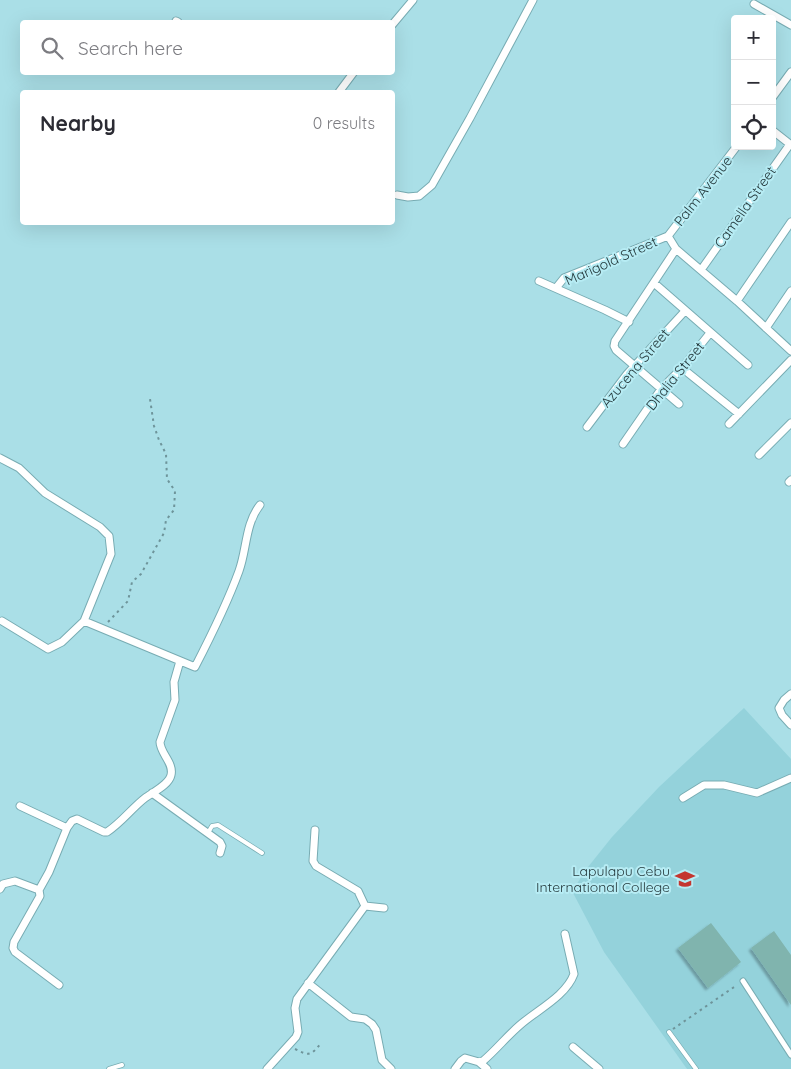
<!DOCTYPE html>
<html lang="en">
<head>
<meta charset="utf-8">
<style>
	:root { --surface:#fff; --page:#f7f7f7; --text:#2b2b33; --muted:#7c7c81; --line:#e1e1e2 }
	body { margin:0; font-family:Quicksand,sans-serif; background:var(--page); color:var(--text) }
	.controls { position:absolute; right:15px; top:15px; display:grid; overflow:hidden; border-radius:5px; box-shadow:0 5px 20px #0002 }
	.controls button { width:45px; height:45px; display:grid; place-items:center; padding:0; border:0; border-bottom:1px solid var(--line); background:var(--surface); color:var(--text); font:25px sans-serif }
	.list { margin:0; padding:0; list-style:none }
	h2 { display:flex; justify-content:space-between; align-items:center; height:65px; margin:0; padding:0 20px; font-size:21px }
	h2 small { font-size:16px; font-weight:400; color:var(--muted) }
	.icon { flex:none; width:28px; height:28px; fill:none; stroke:currentColor; stroke-width:2; stroke-linecap:round; stroke-linejoin:round }
	.map { position:relative; flex:none; width:791px; height:1069px; overflow:hidden }
	.search { position:absolute; background:var(--surface); box-shadow:0 5px 20px #0002; left:20px; top:20px; width:375px; height:55px; display:flex; align-items:center; gap:12px; box-sizing:border-box; padding:0 18px; border-radius:5px; color:var(--muted); font-size:19px }
	.panel { position:absolute; background:var(--surface); box-shadow:0 5px 20px #0002; left:20px; top:90px; width:375px; height:135px; border-radius:5px }
	.map>svg:first-child { display:block }
	.built { fill:#94d2db }
	.building { fill:#80b4ae; filter:url(#shadow) }
	.lines { fill:none; stroke-linecap:round; stroke-linejoin:round }
	.service-casing { stroke:#78acb3; stroke-width:5.5 }
	.pedestrian-casing { stroke:#78acb3; stroke-width:7 }
	.minor-casing { stroke:#78acb3; stroke-width:9 }
	.path { stroke:#6e949a; stroke-width:2; stroke-dasharray:2.5 4; stroke-linecap:butt }
	.service { stroke:#fff; stroke-width:4 }
	.pedestrian { stroke:#fff; stroke-width:5 }
	.minor { stroke:#fff; stroke-width:7 }
	.labels { text-anchor:middle; dominant-baseline:central; stroke-width:4; stroke-linejoin:round; paint-order:stroke }
	.street-label { font-size:14px; fill:#253a3d; stroke:#b7ecf4 }
	.poi-label { font-size:14px; fill:#253a3d; stroke:#b7ecf4; text-anchor:end }
</style>
</head>
<body>
<div class="map">
<svg width="791" height="1069" viewBox="0 0 791 1069">
	<defs>
		<filter id="shadow"><feDropShadow dx="-2.5" dy="2.5" stdDeviation="1" flood-color="#0004"/></filter>
	</defs>
	<rect width="100%" height="100%" fill="#aadfe7"/>
	<path class="built" d="M744 708 791 759V1069H687L604 952 572 891 588 867 612 837 659 787Z"/>
	<path class="building" d="M711 923 741 962 708 988 678 948Z
		M774 931 791 955V1005L751 948Z"/>
	<g class="lines">
		<defs>
			<path id="service" d="M208 833 212 826 218 825 262 853
				M669 1032 696 1069
				M109 1069 122 1065"/>
			<path id="pedestrian" d="M743 981 791 1055"/>
			<path id="minor" d="M754 4 791 25
				M176 21 178 22
				M392 25 413 0
				M339 92 354 72
				M772 98 791 72
				M772 130 791 145
				M397 195 408 197 419 196 432 185 470 118 533 0
				M668 236 676 249 737 301 791 351
				M668 236 737 146
				M676 249 615 341 614 346 616 350 679 404
				M701 270 790 144
				M539 281 605 310 629 322
				M654 283 748 365
				M556 288 564 278 668 236
				M737 301 791 222
				M766 328 791 291
				M682 368 739 414
				M729 424 791 360
				M587 427 627 374 685 311
				M623 444 661 389 682 368 710 333
				M759 455 791 423
				M0 458 19 468 45 493 100 527 109 536 111 554 84 621 62 642 48 649 2 621
				M789 482 791 480
				M84 621 195 667C211 636 227 604 239 571 247 549 245 524 260 505
				M791 694 784 700 779 708 782 715 791 725
				M152 793 220 842 222 846 220 853
				M683 798 704 785H724L757 793 791 778
				M20 806 67 828
				M315 830 313 861 316 866 358 891 365 906
				M0 889 3 884 15 881 39 890 49 872 67 828 72 821 77 819 104 832H107C121 823 132 808 145 798 153 792 169 785 171 775 174 763 160 753 160 742L175 700 174 682 180 661
				M39 890 40 896 14 942 13 948 15 952 59 985
				M308 983 351 1017 365 1019 372 1024 376 1030 382 1060 391 1069
				M573 1047 599 1069
				M479 1062 487 1069
				M267 1069 296 1037 298 1032 295 1008 297 999 365 906 384 908
				M455 1069 461 1061 465 1058 479 1062 483 1061C496 1050 507 1036 520 1025 537 1010 566 996 574 974L565 934"/>
		</defs>
		<use href="#service" class="service-casing"/>
		<use href="#pedestrian" class="pedestrian-casing"/>
		<use href="#minor" class="minor-casing"/>
		<path class="path" d="M108 622 128 601 132 582 141 574 164 533 166 520 174 510 175 491 167 479 166 454 159 440 154 426 150 399
			M673 1029 737 985
			M295 1049C309 1056 311 1056 321 1043"/>
		<use href="#service" class="service"/>
		<use href="#pedestrian" class="pedestrian"/>
		<use href="#minor" class="minor"/>
	</g>
	<defs>
		<symbol id="university-bare" viewBox="-9 -9 18 18"><path d="M0-5L7-2L0 1L-7-2ZM-4 1L0 2.5L4 1V4Q0 6-4 4Z" fill="#c43630" stroke="#b7ecf4" stroke-width="2.5" paint-order="stroke"/></symbol>
	</defs>
	<g fill-rule="evenodd">
		<use href="#university-bare" x="671" y="865" width="28" height="28"/>
	</g>
	<g class="labels">
		<g class="street-label">
			<text transform="translate(703 191) rotate(-52)">Palm Avenue</text>
			<text transform="translate(745 207) rotate(-55)">Camella Street</text>
			<text transform="translate(611 261) rotate(-24)">Marigold Street</text>
			<text transform="translate(635 368) rotate(-50)">Azucena Street</text>
			<text transform="translate(675 376) rotate(-51)">Dhalia Street</text>
		</g>
		<g class="poi-label">
			<text x="670" y="871">Lapulapu Cebu<tspan x="670" dy="16">International College</tspan></text>
		</g>
	</g>
</svg>
<div class="controls">
<button>+</button>
<button>−</button>
<button><svg class="icon" aria-label="locate" viewBox="0 0 24 24"><circle cx="12" cy="12" r="6"/><path d="M12 2v4M12 18v4M2 12h4M18 12h4"/></svg></button>
</div>
<div class="search"><svg class="icon" aria-label="search" viewBox="0 0 24 24"><circle cx="10" cy="10" r="6"/><path d="M15 15l6 6"/></svg>Search here</div>
<section class="panel">
<h2>Nearby<small>0 results</small></h2>
<ul class="list">
</ul>
</section>
</div>
</body>
</html>
